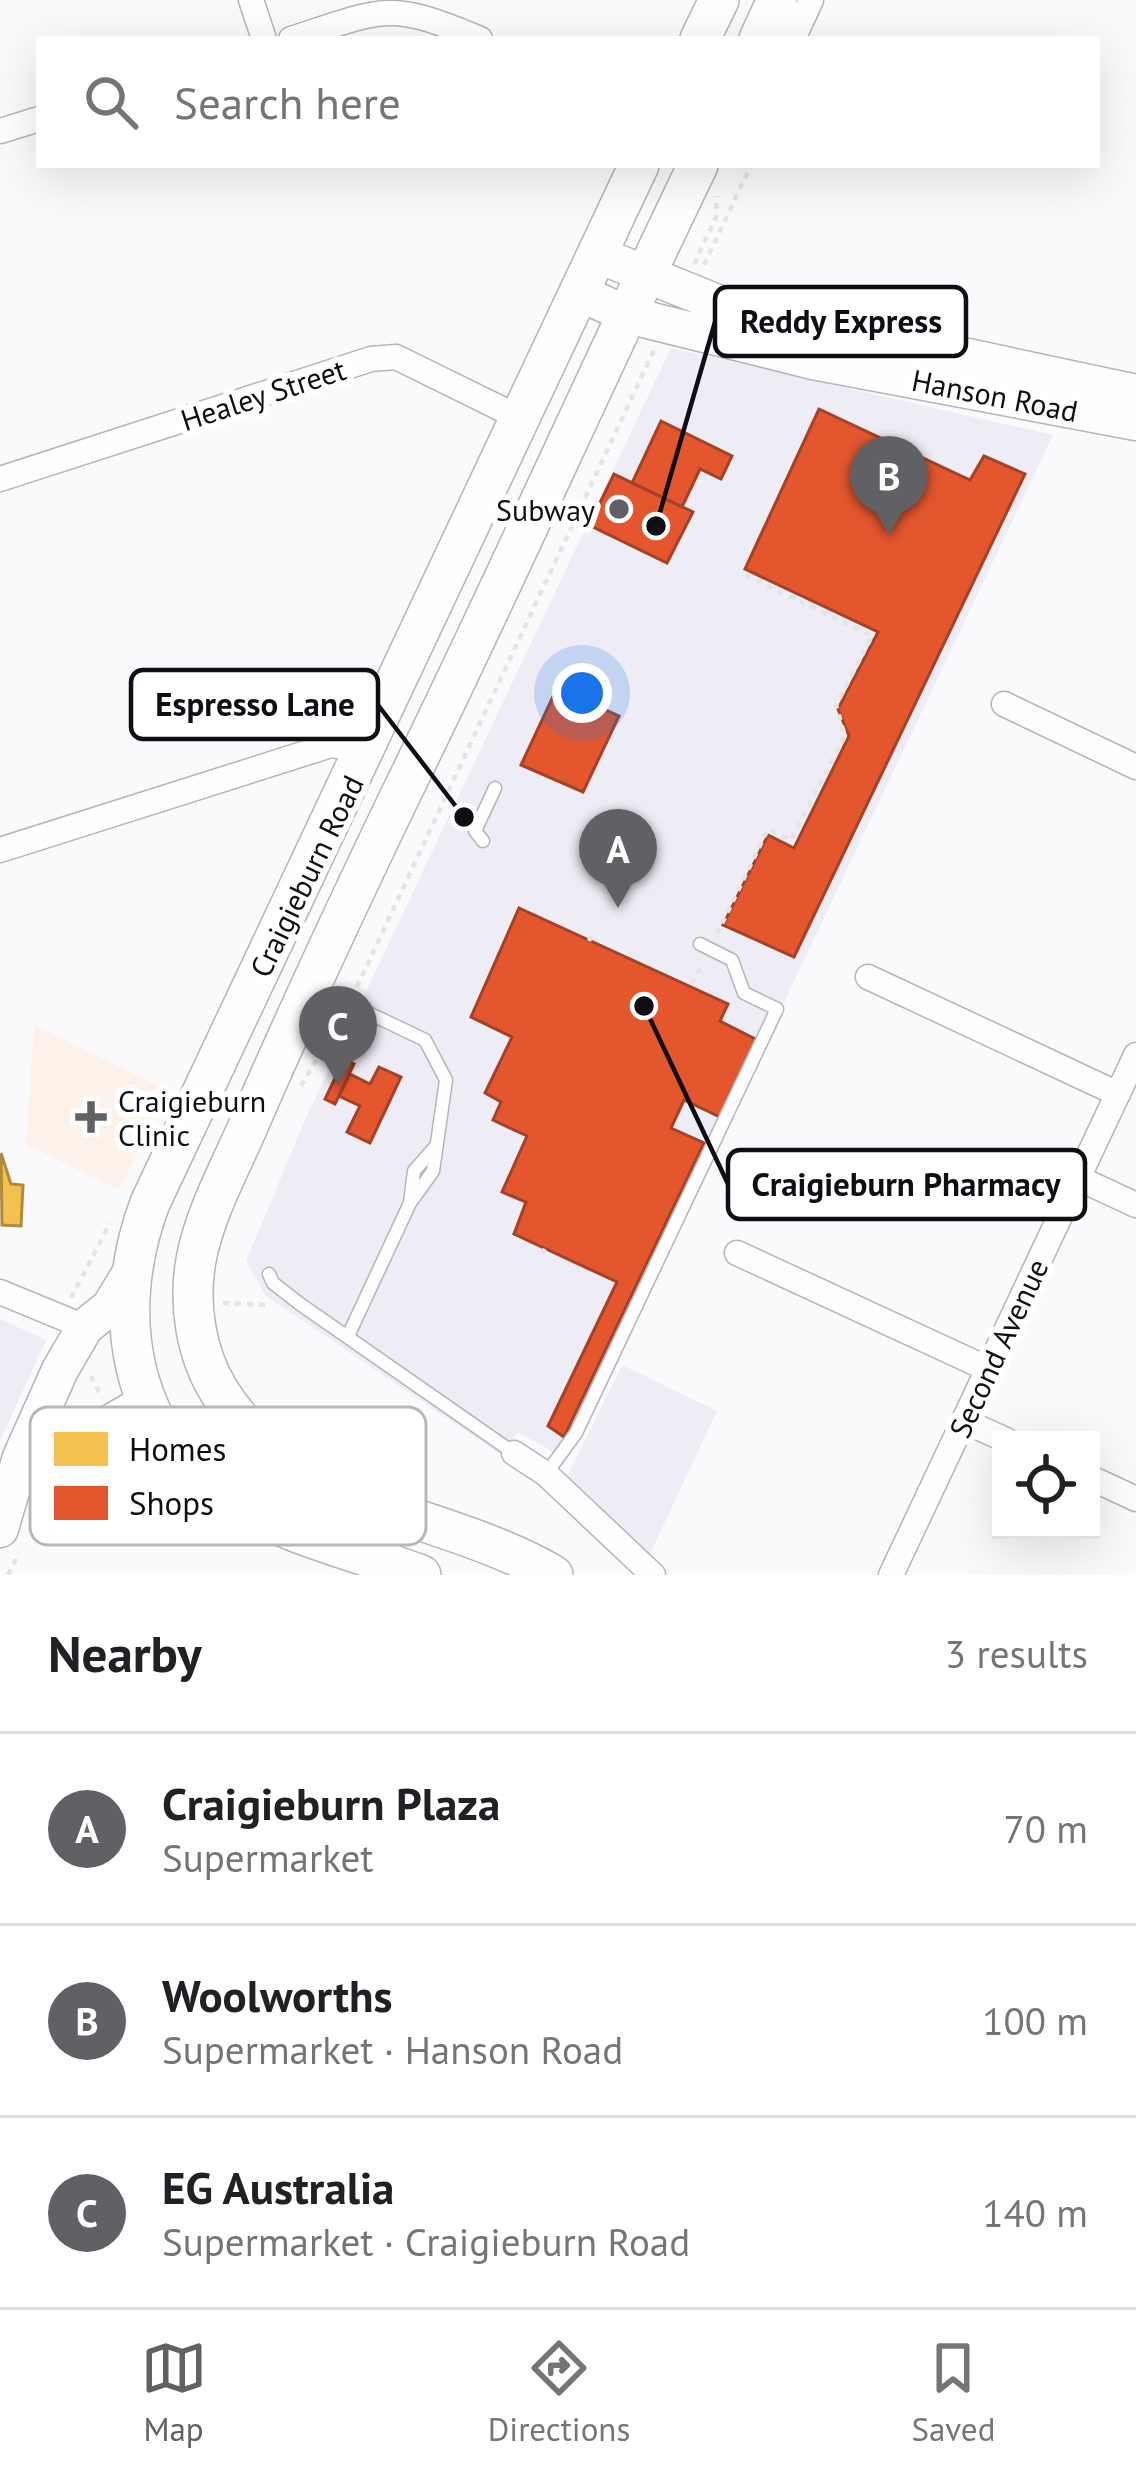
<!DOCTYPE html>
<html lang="en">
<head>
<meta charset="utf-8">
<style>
	:root { --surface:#fff; --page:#f6f6f6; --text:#202124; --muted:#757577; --line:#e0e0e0; --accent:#616165 }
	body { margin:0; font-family:"PT Sans",sans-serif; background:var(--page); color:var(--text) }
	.controls { position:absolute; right:36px; bottom:36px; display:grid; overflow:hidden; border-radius:0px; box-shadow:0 12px 48px #0002 }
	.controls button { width:108px; height:108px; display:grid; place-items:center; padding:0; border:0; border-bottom:3px solid var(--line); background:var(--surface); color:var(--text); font:60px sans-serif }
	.you { position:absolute; left:582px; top:693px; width:42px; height:42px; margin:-30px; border:9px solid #fff; border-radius:50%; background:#1a73e8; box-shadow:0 0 0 18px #1a73e833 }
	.badge { display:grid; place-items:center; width:78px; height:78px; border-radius:50%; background:var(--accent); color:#fff; font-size:39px; font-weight:700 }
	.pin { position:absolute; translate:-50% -99px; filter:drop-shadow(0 3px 6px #0008) }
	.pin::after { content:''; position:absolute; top:63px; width:42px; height:36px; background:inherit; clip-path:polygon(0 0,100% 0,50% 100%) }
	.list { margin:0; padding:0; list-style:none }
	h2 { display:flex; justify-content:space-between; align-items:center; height:156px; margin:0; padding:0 48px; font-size:51px }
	h2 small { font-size:39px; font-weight:400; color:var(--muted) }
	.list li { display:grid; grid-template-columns:78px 1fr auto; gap:36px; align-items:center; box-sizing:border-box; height:192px; padding:0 48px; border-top:3px solid var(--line) }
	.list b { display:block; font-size:45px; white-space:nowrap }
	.list p { margin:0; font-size:39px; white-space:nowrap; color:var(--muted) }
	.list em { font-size:39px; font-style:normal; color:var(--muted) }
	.icon { flex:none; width:66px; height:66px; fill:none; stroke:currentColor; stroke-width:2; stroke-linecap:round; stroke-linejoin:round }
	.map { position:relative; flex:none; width:1136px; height:1575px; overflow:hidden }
	.search { position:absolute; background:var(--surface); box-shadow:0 12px 48px #0002; left:36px; right:36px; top:36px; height:132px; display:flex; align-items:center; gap:30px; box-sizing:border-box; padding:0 42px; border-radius:0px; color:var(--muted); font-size:45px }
	.sheet { height:732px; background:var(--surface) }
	nav { display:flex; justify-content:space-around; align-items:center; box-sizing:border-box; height:168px; border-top:3px solid var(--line); background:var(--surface); font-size:33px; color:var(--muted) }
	nav a { display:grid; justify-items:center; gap:6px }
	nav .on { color:var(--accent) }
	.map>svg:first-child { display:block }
	.built { fill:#eeedf6 }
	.medical { fill:#fdf2ea }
	.homes { fill:#f2c14e; stroke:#ae8b3d; stroke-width:3 }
	.shops { fill:#e4572e; stroke:#a44126; stroke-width:3 }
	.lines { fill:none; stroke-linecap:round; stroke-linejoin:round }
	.lane-casing { stroke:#b5b4b8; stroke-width:15 }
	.street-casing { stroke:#b5b4b8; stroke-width:27 }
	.secondary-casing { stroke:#b5b4b8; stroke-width:39 }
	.primary-casing { stroke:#b5b4b8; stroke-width:42 }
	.path { stroke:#e4e4e4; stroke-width:4.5; stroke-dasharray:6 6; stroke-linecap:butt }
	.lane { stroke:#fefeff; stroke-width:12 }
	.street { stroke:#fefeff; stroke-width:24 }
	.secondary { stroke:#fefeff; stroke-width:36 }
	.primary { stroke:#fefeff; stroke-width:39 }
	.poi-dot { fill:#616165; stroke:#fff; stroke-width:4.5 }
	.labels { text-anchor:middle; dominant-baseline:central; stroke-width:12; stroke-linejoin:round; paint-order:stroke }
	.street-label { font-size:30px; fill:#0f0e14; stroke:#fff }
	.poi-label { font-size:30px; fill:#0f0e14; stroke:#fff; text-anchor:end }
	.key { fill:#fff; stroke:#b7b7b8; stroke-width:3 }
	.key-label { font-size:33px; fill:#0f0e14 }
	.leader { fill:none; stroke:#0f0e14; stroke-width:4.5 }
	.callout-dot { fill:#0f0e14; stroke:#fff; stroke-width:4.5 }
	.callout { fill:#fff; stroke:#0f0e14; stroke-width:4.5 }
	.callout-label { font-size:33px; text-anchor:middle; font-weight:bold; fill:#0f0e14 }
</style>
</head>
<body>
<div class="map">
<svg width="1136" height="1575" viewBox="0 0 1136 1575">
	<rect width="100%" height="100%" fill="#fafafc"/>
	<path class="built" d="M671 348 1053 435 567 1460 518 1432 500 1454 266 1296 246 1261 305 1120Z
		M0 1319 46 1340 0 1441Z
		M622 1365 717 1411 648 1558 566 1479Z"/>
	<path class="medical" d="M34 1025 167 1090 119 1190 26 1144Z"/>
	<path class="homes" d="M1 1153 11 1184 23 1185 21 1226 2 1225Z"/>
	<path class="shops" d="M819 409 970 480 984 456 1025 474 794 957 723 925 768 835 794 848 849 736 838 709 878 632 745 569Z
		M661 421 732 456 721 479 700 469 682 507 632 483Z
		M614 474 693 512 667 563 589 525Z
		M557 688 619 716 583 792 521 765Z
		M519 908 728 1004 720 1021 757 1040 720 1117 684 1100 671 1128 704 1143 564 1437 548 1426 617 1282 514 1234 526 1202 502 1192 527 1136 493 1120 501 1102 485 1093 512 1037 471 1017Z
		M344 1059 354 1064 335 1104 325 1099Z
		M379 1067 401 1077 370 1143 347 1132 360 1106 339 1096 350 1074 370 1084Z"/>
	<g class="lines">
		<defs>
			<path id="lane" d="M483 841 475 831 495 788
				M314 987 425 1040 446 1080 433 1171 410 1203 348 1336
				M410 1203 414 1171 436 1146
				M269 1274 273 1283 300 1304 514 1453
				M546 1474 576 1433 777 1009 744 993 732 960 700 944"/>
			<path id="street" d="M251 0 264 39
				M291 39C384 9 388 0 480 39
				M793 39 811 0
				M0 131 39 119
				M0 479 371 359 396 357 520 418
				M1004 704 1136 767
				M0 850 331 745 367 750
				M868 977 1118 1094
				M1078 1178 1136 1205
				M737 1253 988 1369
				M0 1292 85 1327
				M964 1421 1006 1440
				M514 1453 546 1474 653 1575
				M1091 1478 1136 1499
				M891 1575 1136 1055"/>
			<path id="secondary" d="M596 254 720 304 1136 393
				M578 292 628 315 813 361 1136 422
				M58 1452 95 1463 191 1513 263 1517
				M51 1457 147 1402
				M0 1529 21 1457 60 1370 85 1327 110 1307 128 1277"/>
			<path id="primary" d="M700 39 719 0
				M759 39 777 0
				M421 1575C360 1552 289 1536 233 1502 127 1437 109 1312 150 1203L639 165
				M553 1575C442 1510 292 1510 219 1391 196 1354 188 1304 196 1260 205 1211 233 1163 252 1117 299 1009 349 902 400 796 503 587 597 374 698 165"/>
		</defs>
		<use href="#lane" class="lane-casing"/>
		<use href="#street" class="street-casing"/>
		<use href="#secondary" class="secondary-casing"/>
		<use href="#primary" class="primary-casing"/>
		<path class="path" d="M694 264 716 217 717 196
			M704 265 751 165
			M717 934 768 829 791 840 845 736 836 705 872 636 745 575
			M589 941 591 936
			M692 984 701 966
			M357 987 654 350
			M301 1086 341 1018
			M542 1253 545 1249
			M71 1298 110 1223
			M223 1303 271 1305
			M91 1376 102 1398
			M34 1521 67 1487
			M8 1575 19 1553"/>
		<use href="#lane" class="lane"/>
		<use href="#street" class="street"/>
		<use href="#secondary" class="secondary"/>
		<use href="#primary" class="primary"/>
	</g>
	<g class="poi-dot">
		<circle cx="619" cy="509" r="12"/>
		<path d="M85 1099h12v12h12v12h-12v12h-12v-12h-12v-12h12z"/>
	</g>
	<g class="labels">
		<g class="street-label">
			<text transform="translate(263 394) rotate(-18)">Healey Street</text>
			<text transform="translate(995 395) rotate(11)">Hanson Road</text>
			<text transform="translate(306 876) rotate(-64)">Craigieburn Road</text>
			<text transform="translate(998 1348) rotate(-65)">Second Avenue</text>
		</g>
		<g class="poi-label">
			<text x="595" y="509">Subway</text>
			<text x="118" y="1100" text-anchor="start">Craigieburn<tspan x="118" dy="34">Clinic</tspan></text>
		</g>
	</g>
	<rect x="30" y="1407" width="396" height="138" rx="18" class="key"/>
	<rect x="54" y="1432" width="54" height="34" fill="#f2c14e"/>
	<rect x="54" y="1486" width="54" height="34" fill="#e4572e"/>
	<g class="key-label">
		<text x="129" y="1461">Homes</text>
		<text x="129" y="1515">Shops</text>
	</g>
	<path class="leader" d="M656 526L715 322M464 817L378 705M644 1006L728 1184"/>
	<g class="callout-dot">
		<circle cx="656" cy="526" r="12"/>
		<circle cx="464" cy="817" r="12"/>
		<circle cx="644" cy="1006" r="12"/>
	</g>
	<g class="callout">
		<rect x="715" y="287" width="251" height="69" rx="12"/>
		<rect x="131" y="670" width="247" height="69" rx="12"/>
		<rect x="728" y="1150" width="357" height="69" rx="12"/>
	</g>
	<g class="callout-label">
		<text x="841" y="333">Reddy Express</text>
		<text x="255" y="716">Espresso Lane</text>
		<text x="906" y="1196">Craigieburn Pharmacy</text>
	</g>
</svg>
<div class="controls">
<button><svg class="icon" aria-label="locate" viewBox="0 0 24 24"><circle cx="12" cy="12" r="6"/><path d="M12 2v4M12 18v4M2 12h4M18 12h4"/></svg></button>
</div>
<div class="you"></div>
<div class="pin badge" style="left:618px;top:908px">A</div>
<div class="pin badge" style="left:889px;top:535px">B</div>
<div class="pin badge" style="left:338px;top:1085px">C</div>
<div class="search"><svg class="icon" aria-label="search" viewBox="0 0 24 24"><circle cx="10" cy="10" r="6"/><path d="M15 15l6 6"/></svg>Search here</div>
</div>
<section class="sheet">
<h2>Nearby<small>3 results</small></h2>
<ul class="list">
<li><span class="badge">A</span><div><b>Craigieburn Plaza</b><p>Supermarket</p></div><em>70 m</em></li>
<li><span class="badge">B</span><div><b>Woolworths</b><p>Supermarket · Hanson Road</p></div><em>100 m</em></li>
<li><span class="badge">C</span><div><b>EG Australia</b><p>Supermarket · Craigieburn Road</p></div><em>140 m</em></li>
</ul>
</section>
<nav>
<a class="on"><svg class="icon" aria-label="map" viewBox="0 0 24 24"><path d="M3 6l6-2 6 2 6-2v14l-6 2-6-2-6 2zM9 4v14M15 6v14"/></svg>Map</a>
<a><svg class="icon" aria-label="directions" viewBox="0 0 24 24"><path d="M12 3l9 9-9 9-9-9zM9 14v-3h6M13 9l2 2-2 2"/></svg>Directions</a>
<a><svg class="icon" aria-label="saved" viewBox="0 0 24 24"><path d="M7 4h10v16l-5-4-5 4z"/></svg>Saved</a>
</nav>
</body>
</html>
